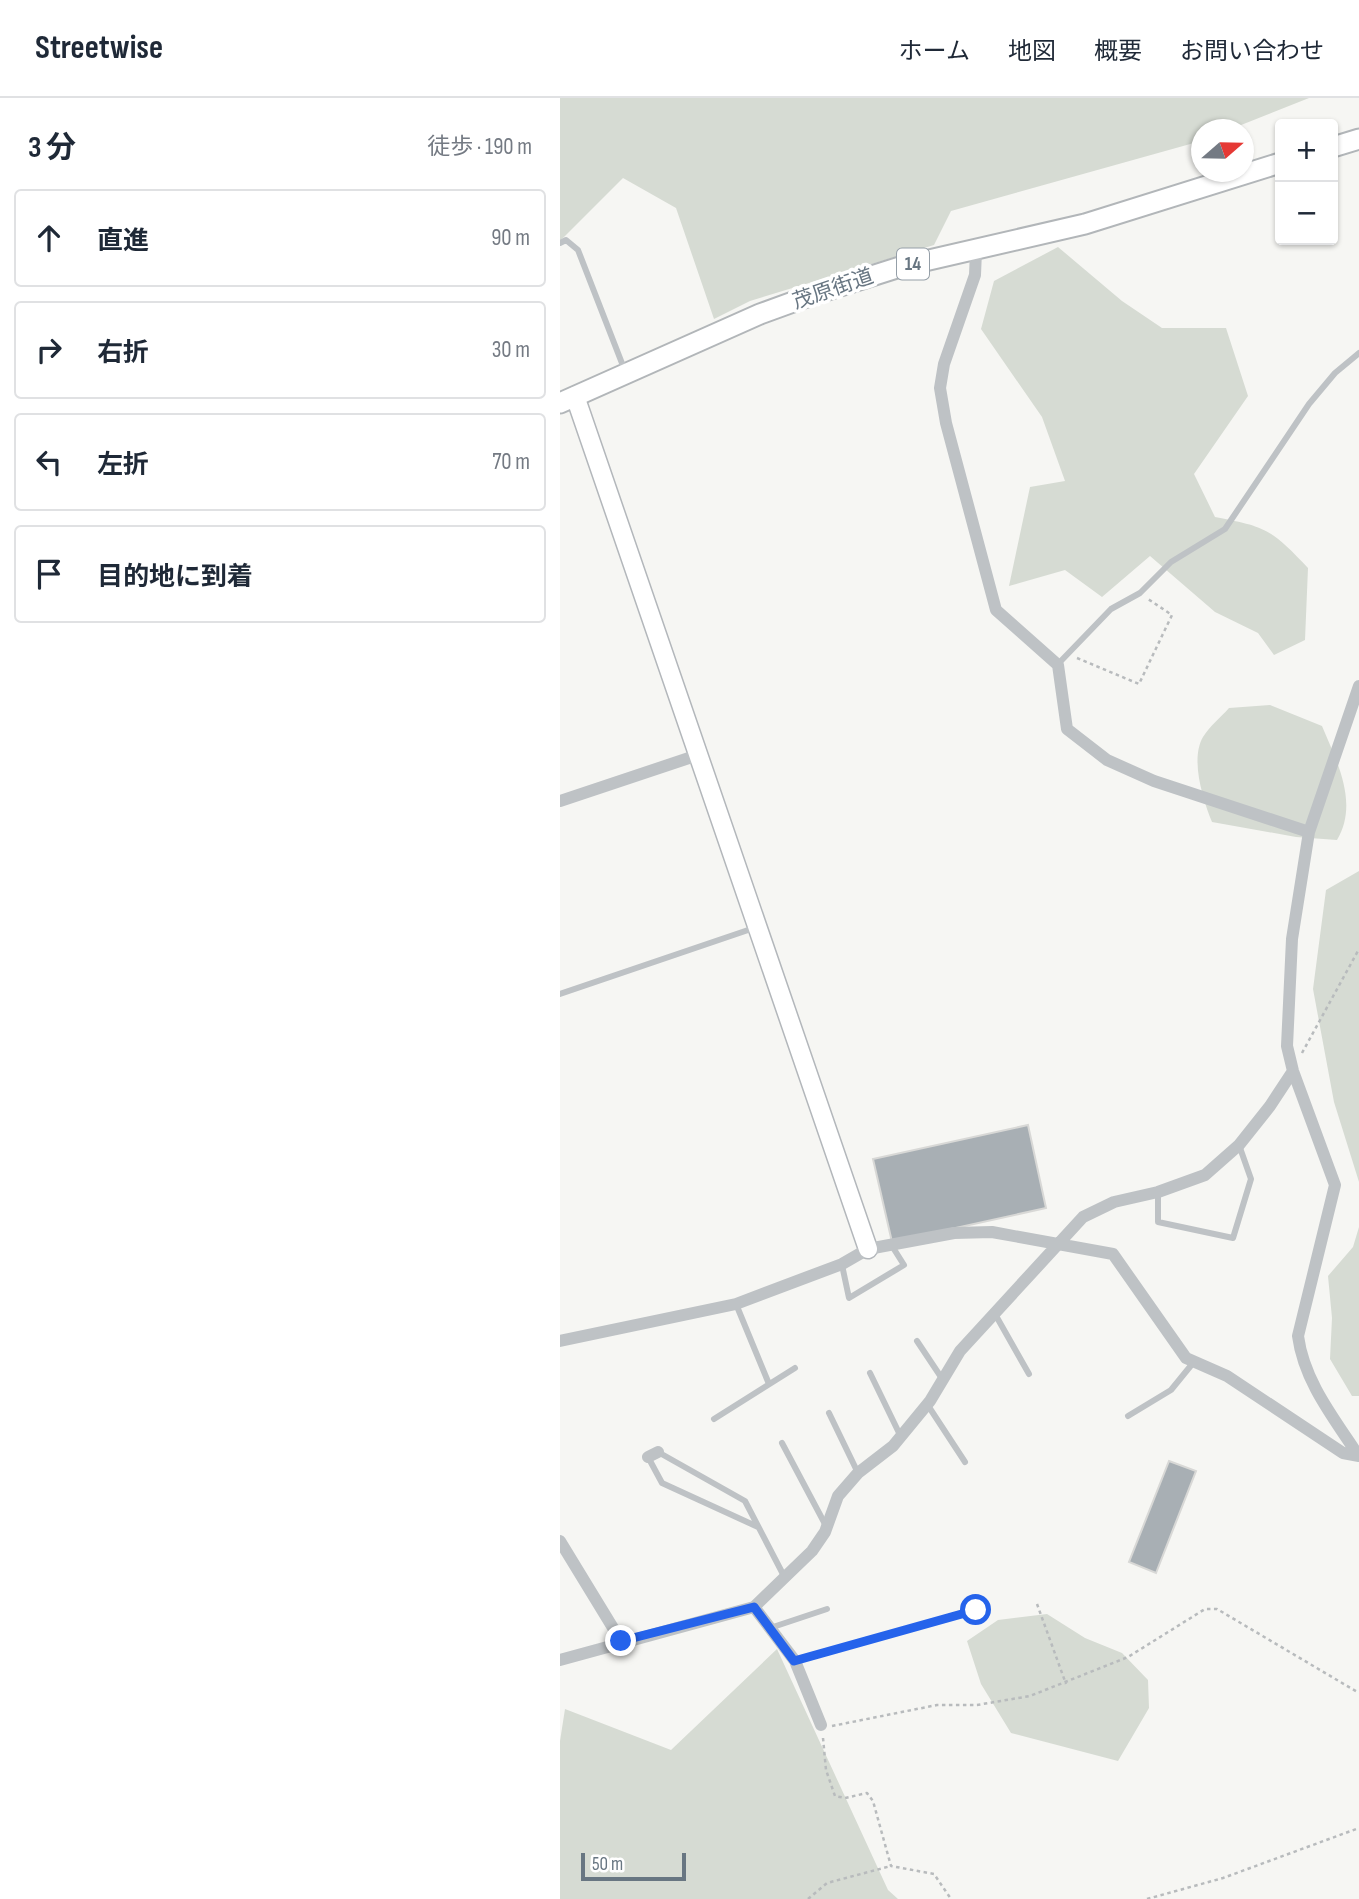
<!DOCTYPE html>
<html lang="ja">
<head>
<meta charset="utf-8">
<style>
	:root { --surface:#fff; --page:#f2f2f3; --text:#1f2937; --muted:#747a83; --line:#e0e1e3 }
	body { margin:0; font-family:"Sofia Sans Condensed","Noto Sans JP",sans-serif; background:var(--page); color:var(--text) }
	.controls { position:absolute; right:21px; top:21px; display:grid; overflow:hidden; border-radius:7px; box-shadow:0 2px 5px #0004 }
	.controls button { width:63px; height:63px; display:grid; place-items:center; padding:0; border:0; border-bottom:2px solid var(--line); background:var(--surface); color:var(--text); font:35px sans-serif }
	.compass { position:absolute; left:631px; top:21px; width:63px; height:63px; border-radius:50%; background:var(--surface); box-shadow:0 2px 5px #0004; rotate:70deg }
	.scale { position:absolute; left:21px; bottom:18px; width:105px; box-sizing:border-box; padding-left:7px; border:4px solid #687682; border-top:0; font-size:19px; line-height:24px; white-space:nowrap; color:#687682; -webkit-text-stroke:5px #fff; paint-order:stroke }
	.stop { position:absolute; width:21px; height:21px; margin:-16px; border:5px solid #2563eb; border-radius:50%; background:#fff }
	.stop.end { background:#2563eb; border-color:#fff; box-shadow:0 2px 7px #0008 }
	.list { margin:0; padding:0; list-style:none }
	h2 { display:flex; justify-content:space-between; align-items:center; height:91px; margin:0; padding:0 28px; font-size:30px }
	h2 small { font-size:23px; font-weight:400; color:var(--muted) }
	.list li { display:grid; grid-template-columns:46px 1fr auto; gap:21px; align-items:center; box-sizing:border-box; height:98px; margin:0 14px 14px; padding:0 14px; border:2px solid var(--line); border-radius:7px }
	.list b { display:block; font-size:26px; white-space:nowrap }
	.list em { font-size:23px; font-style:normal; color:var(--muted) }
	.icon { flex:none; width:38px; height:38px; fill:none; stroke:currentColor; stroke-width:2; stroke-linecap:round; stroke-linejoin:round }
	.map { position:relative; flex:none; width:799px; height:1801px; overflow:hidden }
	header { display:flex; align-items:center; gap:42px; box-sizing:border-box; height:98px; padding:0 35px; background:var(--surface); border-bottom:2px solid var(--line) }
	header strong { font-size:33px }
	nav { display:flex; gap:38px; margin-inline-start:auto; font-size:24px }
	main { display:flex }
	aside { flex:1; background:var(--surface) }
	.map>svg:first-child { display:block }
	.green { fill:#d6dbd3 }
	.building { fill:#a8afb4; stroke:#d8d8d6; stroke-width:2 }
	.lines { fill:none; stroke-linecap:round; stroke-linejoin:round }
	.secondary-casing { stroke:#b3b7bb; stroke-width:21 }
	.primary-casing { stroke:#b2b6b9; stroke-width:23 }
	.path { stroke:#b8bbbd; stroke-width:2.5; stroke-dasharray:3.5 3.5; stroke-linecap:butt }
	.lane { stroke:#bec2c5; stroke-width:6 }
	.street { stroke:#bec2c5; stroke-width:12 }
	.secondary { stroke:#fff; stroke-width:18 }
	.primary { stroke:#fff; stroke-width:19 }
	.route { stroke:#2563eb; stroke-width:9 }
	.labels { text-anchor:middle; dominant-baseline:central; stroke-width:7; stroke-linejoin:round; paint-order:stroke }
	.shield { fill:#fff; stroke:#959fa8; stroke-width:2 }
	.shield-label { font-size:19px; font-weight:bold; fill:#687682 }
	.street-label { font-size:21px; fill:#687682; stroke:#fff }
</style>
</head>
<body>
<header>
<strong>Streetwise</strong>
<nav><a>ホーム</a><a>地図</a><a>概要</a><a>お問い合わせ</a></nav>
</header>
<main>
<aside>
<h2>3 分<small>徒歩 · 190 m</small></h2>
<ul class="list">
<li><svg class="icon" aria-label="ahead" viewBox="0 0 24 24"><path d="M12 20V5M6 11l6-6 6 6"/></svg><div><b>直進</b></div><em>90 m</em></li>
<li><svg class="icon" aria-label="right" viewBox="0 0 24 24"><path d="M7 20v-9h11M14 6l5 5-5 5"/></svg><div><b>右折</b></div><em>30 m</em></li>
<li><svg class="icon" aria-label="left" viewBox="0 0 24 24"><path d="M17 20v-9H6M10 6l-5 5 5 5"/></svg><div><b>左折</b></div><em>70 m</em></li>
<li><svg class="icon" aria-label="arrive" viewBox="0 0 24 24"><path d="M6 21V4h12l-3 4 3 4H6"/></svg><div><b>目的地に到着</b></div></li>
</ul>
</aside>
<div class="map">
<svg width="799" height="1801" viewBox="0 0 799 1801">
	<rect width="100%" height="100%" fill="#f6f6f3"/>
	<path class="green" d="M0 0H749L671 31 642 32 641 43 391 113 374 147 190 203 154 221 116 110 63 80 0 143Z
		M498 149 562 203 602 230H666L688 298 634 376 655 419C707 429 711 431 748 470L745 542 714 557 698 535 655 514 590 458 542 499 505 472 449 488 470 389 505 383 482 319 421 231 434 183Z
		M710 607 762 628C777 664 799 705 777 742L736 739 652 724C643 702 630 661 643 639 650 628 661 619 669 610Z
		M799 773V1084L774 1004 753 891 766 792Z
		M799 1129V1298H792L770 1261 772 1220 768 1178 793 1149Z
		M487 1516 525 1540 562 1555 588 1582 589 1610 558 1663 451 1635 421 1586 407 1543 438 1522Z
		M217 1551 328 1792 338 1801H0V1643L5 1611 111 1652Z"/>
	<path class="building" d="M468 1027 486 1110 332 1144 313 1061Z
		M609 1363 636 1373 596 1475 569 1464Z"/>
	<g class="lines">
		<defs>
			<path id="secondary" d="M15 298 308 1151"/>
			<path id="primary" d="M773 49 799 41
				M0 305 200 216 255 196 343 168 525 126 720 65"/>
		</defs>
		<use href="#secondary" class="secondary-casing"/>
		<use href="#primary" class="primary-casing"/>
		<path class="path" d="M517 560 579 586 612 517 588 501
			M742 955 799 851
			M477 1506 506 1586
			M272 1628 377 1607H417L470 1598 568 1559 645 1511H657L799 1595
			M263 1640 266 1672 275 1698 285 1700 307 1695 313 1703 331 1768 374 1776 391 1801
			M248 1801 267 1785 331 1768
			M587 1801 663 1780 799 1730"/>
		<path class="lane" d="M0 145 6 142 18 152 65 273
			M498 566 551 511 580 495 611 464 665 431 749 306 775 275 799 255
			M0 896 197 829
			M598 1094V1124L673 1140 691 1081 679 1047
			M282 1167 289 1200 344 1167 332 1148
			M176 1206 209 1286
			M435 1216 469 1276
			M357 1243 383 1282
			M310 1275 341 1339
			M367 1306 405 1364
			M269 1315 298 1375
			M568 1318 611 1292 633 1265
			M154 1321 235 1270
			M222 1345 266 1428
			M98 1354 185 1403 225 1480
			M88 1359 102 1385 198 1429
			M210 1530 267 1511
			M235 1563 416 1512"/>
		<path class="street" d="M416 153 415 177 384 266 380 290 386 325 436 512 498 567 507 631 547 662 594 683 749 734
			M0 703 138 657
			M0 1243 176 1206 282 1166 308 1151 394 1135 432 1134 553 1156 626 1260 667 1278 783 1355 799 1358
			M798 1357C773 1319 744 1283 738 1238L775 1087 733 973 727 948 732 841 749 734 799 588
			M88 1359 98 1354
			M0 1443 61 1543
			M194 1509 235 1563 261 1627
			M0 1562 194 1509 252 1453 265 1434 278 1398 298 1375 333 1348 370 1303 400 1253 523 1119 554 1104 598 1094 645 1077 679 1047 710 1008 733 973"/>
		<use href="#secondary" class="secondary"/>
		<use href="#primary" class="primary"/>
	</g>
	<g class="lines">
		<path class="route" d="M61 1543 194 1509 234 1563 416 1512"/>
	</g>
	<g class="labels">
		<rect class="shield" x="337" y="150.5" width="32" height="31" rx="5"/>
		<g class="shield-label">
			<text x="353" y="166">14</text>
		</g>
		<g class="street-label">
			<text transform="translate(273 191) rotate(-19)">茂原街道</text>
		</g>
	</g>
</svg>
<div class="controls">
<button>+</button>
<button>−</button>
</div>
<svg class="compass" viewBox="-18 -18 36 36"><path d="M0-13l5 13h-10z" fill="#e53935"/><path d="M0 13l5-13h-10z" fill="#747a83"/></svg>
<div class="scale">50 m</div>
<div class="stop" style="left:416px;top:1512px"></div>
<div class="stop end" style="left:61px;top:1543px"></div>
</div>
</main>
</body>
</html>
